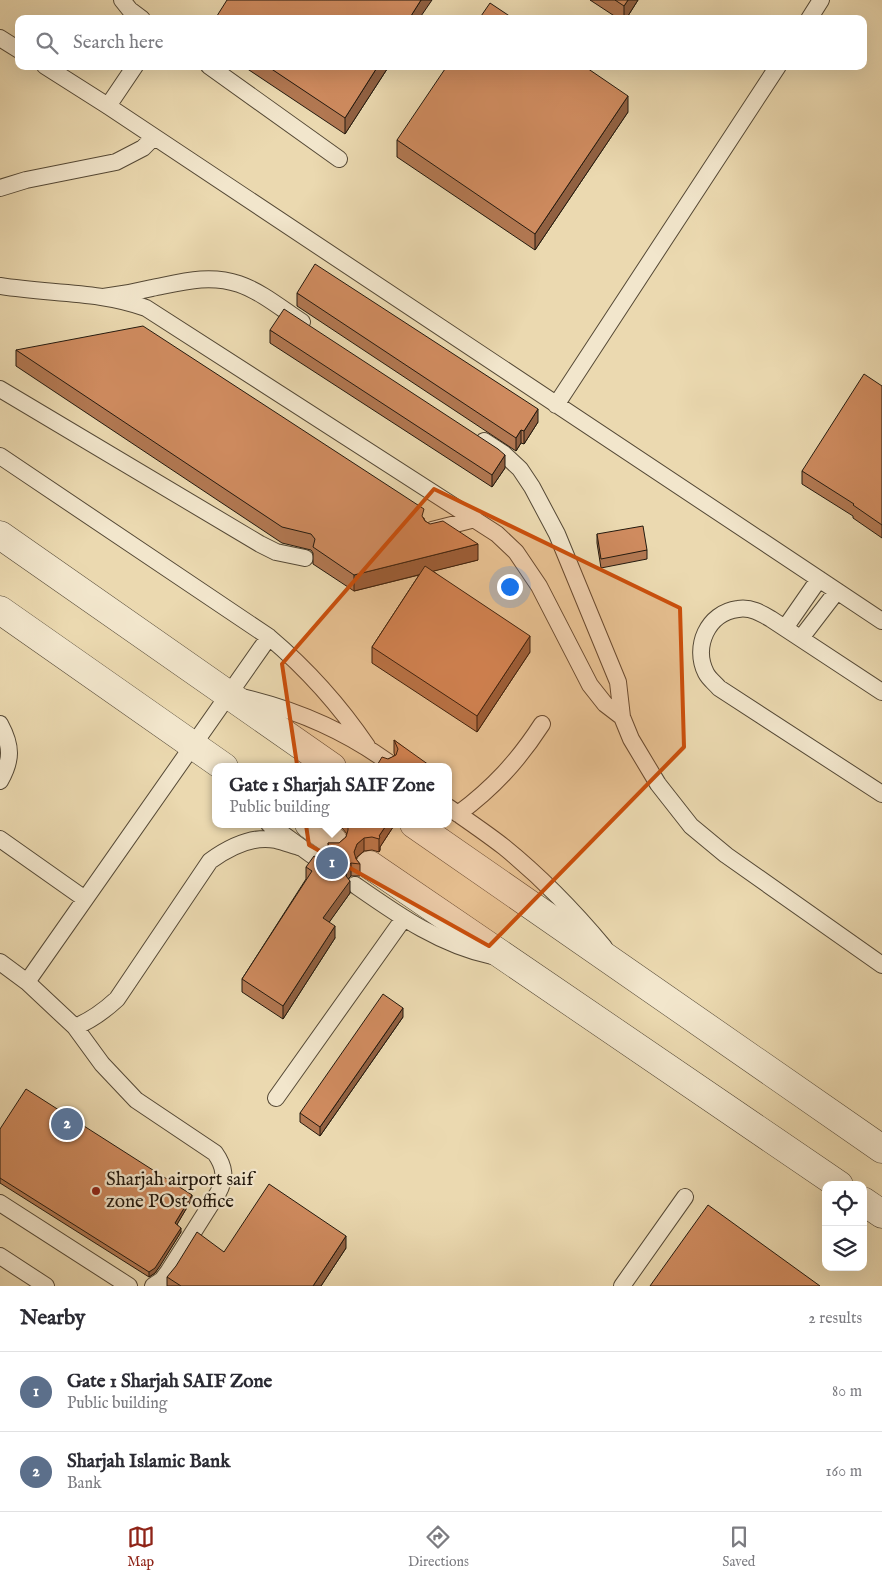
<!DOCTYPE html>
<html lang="en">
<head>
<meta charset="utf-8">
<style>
	:root { --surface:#fff; --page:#f2f2f3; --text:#2b2b33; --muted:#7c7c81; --line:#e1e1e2; --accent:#8f2418 }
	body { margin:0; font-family:"IM FELL English",serif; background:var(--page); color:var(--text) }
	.controls { position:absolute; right:15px; bottom:15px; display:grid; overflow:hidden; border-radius:10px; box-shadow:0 5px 20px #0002 }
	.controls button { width:45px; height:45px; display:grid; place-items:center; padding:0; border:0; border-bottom:1px solid var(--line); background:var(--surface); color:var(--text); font:25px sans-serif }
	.you { position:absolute; left:509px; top:586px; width:18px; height:18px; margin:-12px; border:4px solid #fff; border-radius:50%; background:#1a73e8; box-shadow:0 0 0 8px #1a73e833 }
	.badge { display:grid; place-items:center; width:32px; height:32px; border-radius:50%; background:var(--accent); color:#fff; font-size:16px; font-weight:700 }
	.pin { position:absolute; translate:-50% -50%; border:2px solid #fff; box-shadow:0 1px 5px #0006 }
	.popup { position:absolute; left:212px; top:763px; width:240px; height:65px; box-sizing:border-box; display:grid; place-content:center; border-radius:10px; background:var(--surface); filter:drop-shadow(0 1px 4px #0005); font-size:16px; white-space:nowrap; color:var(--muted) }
	.popup b { font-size:19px; color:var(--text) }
	.popup::after { content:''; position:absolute; left:50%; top:100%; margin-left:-10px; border:10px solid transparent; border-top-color:var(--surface) }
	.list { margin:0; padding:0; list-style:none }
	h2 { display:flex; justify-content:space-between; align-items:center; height:65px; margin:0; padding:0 20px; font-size:21px }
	h2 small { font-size:16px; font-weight:400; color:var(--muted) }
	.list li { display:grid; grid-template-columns:32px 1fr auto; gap:15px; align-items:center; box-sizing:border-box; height:80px; padding:0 20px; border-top:1px solid var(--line) }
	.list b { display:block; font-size:19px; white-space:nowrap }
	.list p { margin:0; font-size:16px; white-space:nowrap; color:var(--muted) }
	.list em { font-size:16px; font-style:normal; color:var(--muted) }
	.icon { flex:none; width:28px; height:28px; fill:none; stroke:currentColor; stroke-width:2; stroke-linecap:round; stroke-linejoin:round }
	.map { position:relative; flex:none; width:882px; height:1286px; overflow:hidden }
	.search { position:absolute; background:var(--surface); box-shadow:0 5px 20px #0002; left:15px; right:15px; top:15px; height:55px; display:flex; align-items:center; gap:12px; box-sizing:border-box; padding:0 18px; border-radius:10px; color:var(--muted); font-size:19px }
	.sheet { height:225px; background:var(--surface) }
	nav { display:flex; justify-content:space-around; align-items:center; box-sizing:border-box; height:70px; border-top:1px solid var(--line); background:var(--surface); font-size:14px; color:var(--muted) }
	nav a { display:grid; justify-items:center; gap:2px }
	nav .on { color:var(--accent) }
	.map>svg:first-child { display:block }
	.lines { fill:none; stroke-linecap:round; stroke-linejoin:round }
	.service-casing { stroke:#554936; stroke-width:18 }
	.minor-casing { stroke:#554936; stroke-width:29 }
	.service { stroke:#f2e6cc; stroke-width:16 }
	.minor { stroke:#f2e6cc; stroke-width:28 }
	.wall { fill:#b27852; stroke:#23190e }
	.shaded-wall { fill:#916142; stroke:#23190e }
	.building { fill:#cf8b5f; stroke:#23190e }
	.marked { fill:#ca4f0c; fill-opacity:0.2; stroke:#ca4f0c; stroke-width:4; stroke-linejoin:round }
	.poi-dot { fill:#8f2418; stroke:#f2e6cc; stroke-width:2 }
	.labels { text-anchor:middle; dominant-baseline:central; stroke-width:4.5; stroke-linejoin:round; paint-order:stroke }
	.poi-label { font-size:19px; fill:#23190e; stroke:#f2e6cc; text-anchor:start }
</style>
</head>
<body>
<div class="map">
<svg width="882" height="1286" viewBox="0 0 882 1286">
	<rect width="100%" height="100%" fill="#ebd9b0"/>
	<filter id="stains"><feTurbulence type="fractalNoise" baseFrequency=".004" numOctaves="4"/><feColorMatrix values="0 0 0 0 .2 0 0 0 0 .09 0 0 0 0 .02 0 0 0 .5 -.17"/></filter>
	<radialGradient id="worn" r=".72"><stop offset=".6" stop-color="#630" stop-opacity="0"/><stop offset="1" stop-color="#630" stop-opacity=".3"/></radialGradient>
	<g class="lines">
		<defs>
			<path id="service" d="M122 0 130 10 142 19
				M809 19 821 0
				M0 38 19 50
				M45 66 108 106 882 621
				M209 66 339 159
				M108 106 135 66
				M0 188 26 180 116 162 143 148 154 137
				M0 286C49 294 100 291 146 308L497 534 516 552 539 586 590 685 605 704 622 717
				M103 297C120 295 136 292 152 288 182 282 209 274 239 284 262 292 282 309 302 322
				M0 389 260 544 276 552 305 558
				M556 405 778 66
				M484 441 504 454 520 469 532 487 557 534 618 682 622 717 631 739 658 784 691 826 726 855 882 965
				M0 456 269 637C308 670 338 703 367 746
				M432 530 475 519
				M785 628 819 579
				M801 638 837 591
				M882 692 771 619C761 613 751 607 738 609 707 613 693 647 706 673 709 679 715 683 719 688L882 794
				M242 697C294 709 345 731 388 762
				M0 724C12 746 12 760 0 781
				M448 807C467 820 486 833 504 847 541 877 574 911 604 947
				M458 814C493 788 518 761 542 724
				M269 824 320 861
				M0 839 85 899
				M355 885C398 915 440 945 492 956
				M0 962 27 982 75 1027 102 1064 136 1100 215 1153C225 1167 226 1178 218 1193L168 1272 162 1280 153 1286
				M27 982 269 637
				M75 1027C92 1020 104 1011 117 999L210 861C228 848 252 835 276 840 284 842 292 845 299 847
				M276 1098 404 918
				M0 1203 129 1286
				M0 1256 46 1286
				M622 1286 685 1197"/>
			<path id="minor" d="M0 535 332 767
				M0 610 224 767
				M309 824 333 841
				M414 824 882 1149
				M370 865 839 1185
				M863 1201 882 1214"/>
		</defs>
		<use href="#service" class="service-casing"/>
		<use href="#minor" class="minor-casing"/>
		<use href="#service" class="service"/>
		<use href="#minor" class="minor"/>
	</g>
	<path class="wall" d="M590 0H638L626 19H619Z
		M243 66H389L345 134Z
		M628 112 535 250 397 157V140Z
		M297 293 538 422 524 444 521 443 516 451 297 306Z
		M270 330 505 468 492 487 270 343Z
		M16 350 424 518 425 521 478 560 433 571 530 652 477 732 372 663V647L419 575 354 591 313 564V553L311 550 282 543 16 366Z
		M882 386V538L853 518V516L802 484V471Z
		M597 534 647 550V559L601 568 597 543Z
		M394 740 429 767 388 759 395 756 394 753Z
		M342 824H395L380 847V850L379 852 372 850 364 851 357 857 356 859 360 864V876H351L348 879 350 893 329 922 335 938 283 1019 242 992V979L306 879V867L319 858 324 857 328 852V843H339L346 837 347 834 342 828Z
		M403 1017 320 1136 300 1122V1113Z
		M0 1129 192 1199 177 1224 181 1232 155 1273 149 1277 0 1183Z
		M346 1248 321 1286H167V1277L224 1252Z"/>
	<path class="shaded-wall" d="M421 0H432L419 19H409Z
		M628 0H638L626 19H624V6Z
		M378 66H389L345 134V118Z
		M628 96V112L535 250V234Z
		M538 409V422L524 444V431Z
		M521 430V443L516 451V438Z
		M505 455V468L492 487V475Z
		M478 544V560L354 591V575Z
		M530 636V652L477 732V716Z
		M387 824H395L380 847V850L379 852V836Z
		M364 838V851L357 857 354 864V852L357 844Z
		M351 863V876L347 880 350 881V893L323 931V918L346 876 347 867Z
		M335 926V938L283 1019V1006Z
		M403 1008V1017L320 1136V1127Z
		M192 1195V1199L175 1228V1223Z
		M181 1228V1232L160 1266 155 1273 149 1277V1272Z
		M346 1236V1248L321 1286H313Z"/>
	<path class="building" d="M227 0H421L409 19H215Z
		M615 0H628L624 6Z
		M490 3 514 19H479Z
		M267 66H378L345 118Z
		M447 66H584L628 96 535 234 397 140Z
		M315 264 538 409 524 431 521 430 516 438 297 293Z
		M284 309 498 449 505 455 492 475 270 330Z
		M143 326 424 509 422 516 425 521 430 524 443 521 478 544 354 575 313 547 315 539 311 534 282 527 16 350Z
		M864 374 882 386V525L853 505 854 504 802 471Z
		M643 526 647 550 601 559 597 534Z
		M425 566 530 636 477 716 372 647Z
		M394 740 429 765 427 767H376L382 757 388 759 396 755 398 749Z
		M348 824H387L379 836 380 837 379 839 372 837 364 838 357 844 354 852 356 859 360 864 351 863 347 867 346 876 350 881 323 918 335 926 283 1006 242 979 312 871 306 867 314 856 319 858 324 857 330 850 328 843H339L346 837 348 830Z
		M383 994 403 1008 320 1127 300 1113Z
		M26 1089 192 1195 175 1223 181 1228 155 1268 149 1272 0 1178V1129Z
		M269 1184 346 1236 313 1286H181L167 1277 176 1266 197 1232 224 1252Z
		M708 1205 820 1286H650Z"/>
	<path class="marked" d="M434 489 680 608 684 747 489 946 309 845 282 664Z"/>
	<circle class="poi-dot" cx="96" cy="1191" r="5"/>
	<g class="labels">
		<g class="poi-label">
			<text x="106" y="1180">Sharjah airport saif<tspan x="106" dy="22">zone POst office</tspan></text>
		</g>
	</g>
	<rect width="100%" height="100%" filter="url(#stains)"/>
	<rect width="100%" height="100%" fill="url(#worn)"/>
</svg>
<div class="controls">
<button><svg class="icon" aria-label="locate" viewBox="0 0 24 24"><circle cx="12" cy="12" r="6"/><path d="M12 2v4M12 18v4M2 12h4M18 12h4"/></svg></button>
<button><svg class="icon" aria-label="layers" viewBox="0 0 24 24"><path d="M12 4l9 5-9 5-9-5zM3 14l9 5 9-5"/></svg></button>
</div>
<div class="you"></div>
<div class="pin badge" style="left:332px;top:863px;background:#5c6f8a">1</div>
<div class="popup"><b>Gate 1 Sharjah SAIF Zone</b>Public building</div>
<div class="pin badge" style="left:67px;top:1124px;background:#5c6f8a">2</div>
<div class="search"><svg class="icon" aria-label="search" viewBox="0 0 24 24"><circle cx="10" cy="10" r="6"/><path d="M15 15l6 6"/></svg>Search here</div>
</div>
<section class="sheet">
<h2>Nearby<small>2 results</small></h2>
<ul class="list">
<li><span class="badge" style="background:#5c6f8a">1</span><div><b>Gate 1 Sharjah SAIF Zone</b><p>Public building</p></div><em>80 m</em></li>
<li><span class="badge" style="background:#5c6f8a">2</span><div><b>Sharjah Islamic Bank</b><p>Bank</p></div><em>160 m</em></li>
</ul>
</section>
<nav>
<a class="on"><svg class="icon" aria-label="map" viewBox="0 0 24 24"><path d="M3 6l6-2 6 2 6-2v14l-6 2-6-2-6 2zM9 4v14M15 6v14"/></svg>Map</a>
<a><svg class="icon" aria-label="directions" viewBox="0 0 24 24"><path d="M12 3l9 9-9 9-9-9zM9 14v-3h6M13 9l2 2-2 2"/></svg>Directions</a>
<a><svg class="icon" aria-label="saved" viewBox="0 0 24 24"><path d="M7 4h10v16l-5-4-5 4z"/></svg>Saved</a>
</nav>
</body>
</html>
